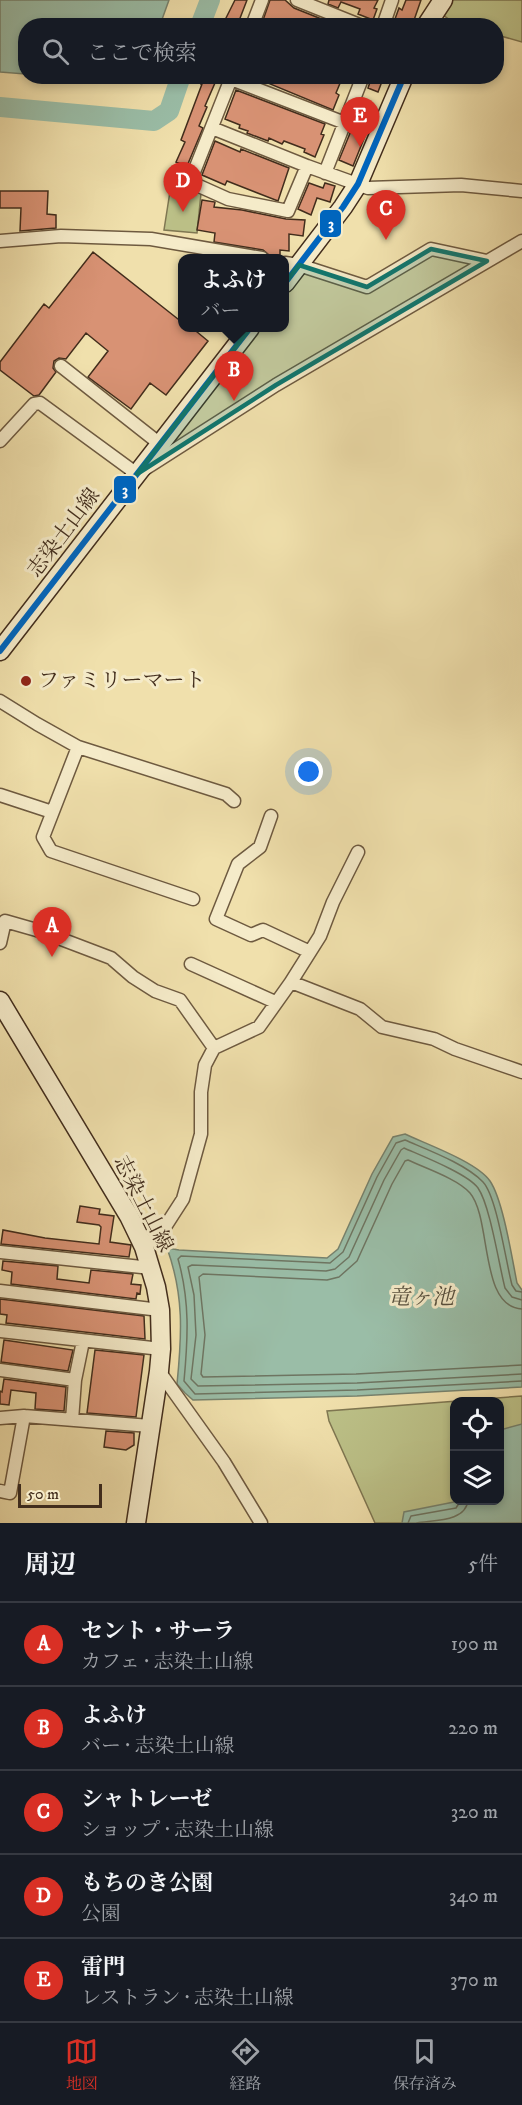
<!DOCTYPE html>
<html lang="ja">
<head>
<meta charset="utf-8">
<style>
	:root { --surface:#171b24; --page:#20242c; --text:#f1f3f6; --muted:#9ea1a6; --line:#363941; --accent:#d93025 }
	body { margin:0; font-family:"IM FELL DW Pica","Noto Serif JP",serif; background:var(--page); color:var(--text) }
	.controls { position:absolute; right:18px; bottom:18px; display:grid; overflow:hidden; border-radius:12px; box-shadow:0 3px 9px #0003 }
	.controls button { width:54px; height:54px; display:grid; place-items:center; padding:0; border:0; border-bottom:2px solid var(--line); background:var(--surface); color:var(--text); font:30px sans-serif }
	.scale { position:absolute; left:18px; bottom:15px; width:84px; box-sizing:border-box; padding-left:6px; border:3px solid #422d1c; border-top:0; font-size:16px; line-height:21px; white-space:nowrap; color:#422d1c; -webkit-text-stroke:4px #f5ebc9; paint-order:stroke }
	.you { position:absolute; left:309px; top:772px; width:21px; height:21px; margin:-15px; border:4px solid #fff; border-radius:50%; background:#1a73e8; box-shadow:0 0 0 9px #1a73e833 }
	.badge { display:grid; place-items:center; width:39px; height:39px; border-radius:50%; background:var(--accent); color:#fff; font-size:20px; font-weight:700 }
	.pin { position:absolute; translate:-50% -50px; filter:drop-shadow(0 2px 3px #0008) }
	.pin::after { content:''; position:absolute; top:32px; width:21px; height:18px; background:inherit; clip-path:polygon(0 0,100% 0,50% 100%) }
	.popup { position:absolute; left:178px; top:254px; width:111px; height:78px; box-sizing:border-box; display:grid; place-content:center; border-radius:12px; background:var(--surface); filter:drop-shadow(0 2px 4px #0005); font-size:20px; white-space:nowrap; color:var(--muted) }
	.popup b { font-size:22px; color:var(--text) }
	.popup::after { content:''; position:absolute; left:50%; top:100%; margin-left:-12px; border:12px solid transparent; border-top-color:var(--surface) }
	.list { margin:0; padding:0; list-style:none }
	h2 { display:flex; justify-content:space-between; align-items:center; height:78px; margin:0; padding:0 24px; font-size:26px }
	h2 small { font-size:20px; font-weight:400; color:var(--muted) }
	.list li { display:grid; grid-template-columns:39px 1fr auto; gap:18px; align-items:center; box-sizing:border-box; height:84px; padding:0 24px; border-top:2px solid var(--line) }
	.list b { display:block; font-size:22px; white-space:nowrap }
	.list p { margin:0; font-size:20px; white-space:nowrap; color:var(--muted) }
	.list em { font-size:20px; font-style:normal; color:var(--muted) }
	.icon { flex:none; width:33px; height:33px; fill:none; stroke:currentColor; stroke-width:2; stroke-linecap:round; stroke-linejoin:round }
	.map { position:relative; flex:none; width:522px; height:1523px; overflow:hidden }
	.search { position:absolute; background:var(--surface); box-shadow:0 3px 9px #0003; left:18px; right:18px; top:18px; height:66px; display:flex; align-items:center; gap:15px; box-sizing:border-box; padding:0 21px; border-radius:24px; color:var(--muted); font-size:22px }
	.sheet { height:498px; background:var(--surface) }
	nav { display:flex; justify-content:space-around; align-items:center; box-sizing:border-box; height:84px; border-top:2px solid var(--line); background:var(--surface); font-size:16px; color:var(--muted) }
	nav a { display:grid; justify-items:center; gap:3px }
	nav .on { color:var(--accent) }
	.map>svg:first-child { display:block }
	.green { fill:#bcc188; stroke:#7f7752; stroke-width:1.5; fill-rule:evenodd }
	.water { fill:#9abda7; stroke:#77836f; stroke-width:1.5 }
	.lines { fill:none; stroke-linecap:round; stroke-linejoin:round }
	.shore { stroke:#6e7562; stroke-width:1.5 }
	.river { stroke:#9abda7; stroke-width:20 }
	.building { fill:#d89274; stroke:#422d1c; stroke-width:1.5 }
	.street-casing { stroke:#6e5a40; stroke-width:15 }
	.secondary-casing { stroke:#422d1c; stroke-width:21 }
	.street { stroke:#f5ebc9; stroke-width:12 }
	.secondary { stroke:#f5ebc9; stroke-width:18 }
	.bus-1-casing { stroke:#f5ebc9; stroke-width:10 }
	.bus-1 { stroke:#0065bd; stroke-width:6 }
	.marked { fill:#0f766e; fill-opacity:0.2; stroke:#0f766e; stroke-width:4.5; stroke-linejoin:round }
	.poi-dot { fill:#8f2418; stroke:#f5ebc9; stroke-width:2 }
	.labels { text-anchor:middle; dominant-baseline:central; stroke-width:6; stroke-linejoin:round; paint-order:stroke }
	.street-label { font-size:21px; fill:#422d1c; stroke:#f5ebc9 }
	.poi-label { font-size:21px; fill:#422d1c; stroke:#f5ebc9; text-anchor:start }
	.water-label { font-size:22px; font-style:italic; fill:#58513f; stroke:#f5ebc9 }
	.line-badge { stroke:#f5ebc9; stroke-width:2 }
	.badge-label { font-size:16px; text-anchor:middle; font-weight:bold; fill:#fff }
</style>
</head>
<body>
<div class="map">
<svg width="522" height="1523" viewBox="0 0 522 1523">
	<rect width="100%" height="100%" fill="#f0e0ac"/>
	<filter id="stains"><feTurbulence type="fractalNoise" baseFrequency=".00333" numOctaves="4"/><feColorMatrix values="0 0 0 0 .2 0 0 0 0 .09 0 0 0 0 .02 0 0 0 .5 -.17"/></filter>
	<radialGradient id="worn" r=".72"><stop offset=".6" stop-color="#630" stop-opacity="0"/><stop offset="1" stop-color="#630" stop-opacity=".3"/></radialGradient>
	<path class="green" d="M453 0H522V42L497 35 496 26 460 25 455 24 442 14Z
		M171 185 184 187 201 193 197 233 164 230Z
		M522 1396V1523H375L329 1421 327 1411ZM454 1402H500V1500H454Z"/>
	<path class="water" d="M0 0H169L160 25 26 26 25 74 0 72Z
		M53 77 138 76V77L125 82Z
		M405 1134C426 1144 477 1162 490 1181 503 1200 512 1258 517 1283L522 1290V1387L357 1396 193 1400 185 1393 177 1384C182 1334 184 1295 167 1248L179 1250 327 1258 338 1249 372 1174 393 1137Z
		M522 1424V1523H402L404 1512 459 1501 500 1500V1430Z"/>
	<g class="lines">
		<path class="shore" d="M522 1292 516 1291 512 1285C506 1263 497 1197 483 1182 466 1164 428 1150 405 1140L396 1143 377 1177 343 1252 330 1263 181 1256 178 1259C190 1301 188 1338 184 1381L195 1394 357 1390 522 1381
			M522 1300 512 1297 505 1288C499 1265 490 1205 478 1188 468 1174 422 1156 404 1148L401 1150 384 1180 349 1257 335 1269 326 1271 192 1265 188 1267 194 1295 196 1335 191 1379 198 1386 357 1383 522 1374
			M522 1309C479 1307 492 1219 470 1193 458 1179 425 1168 408 1160L405 1161 392 1184 357 1261 339 1277 327 1280 203 1274 199 1277 205 1335 201 1374 203 1377 356 1374 522 1365
			M408 1523 411 1516 456 1508 461 1500
			M417 1523C434 1520 466 1522 468 1500"/>
		<path class="river" d="M200 26 210 0
			M0 107 154 121 169 111 181 76"/>
	</g>
	<path class="building" d="M235 0H247L237 26H229L223 24Z
		M270 0H285L294 8 339 26H261Z
		M329 0H378L374 8 377 9 373 20 358 14 360 9 341 2 338 8 328 4Z
		M406 0H421L412 26 395 19 399 8 402 10Z
		M203 76H218L205 106 207 107 199 126 203 128 187 166 176 162 185 142 181 140 202 84H201Z
		M251 76H343L336 93 339 95 333 110Z
		M372 76H384L378 92 368 88Z
		M236 90 325 124 321 134 324 135 315 157 304 152 305 149 284 141 282 144 269 138 268 141 247 133 248 131 239 128 240 125 225 119Z
		M353 126 367 131 353 166 339 160Z
		M215 141 240 152 241 149 289 168 278 201 227 181 225 185 202 175Z
		M309 183 323 188 325 183 335 186 330 202 317 198 311 215 298 209Z
		M0 191H48L47 214 56 215V228L20 231 21 208H0Z
		M202 200 215 202 214 207 242 210 286 219 305 220 303 236 289 234V251L280 250V255H269L263 250 214 242 215 233 197 230Z
		M93 252 183 323V327H191L208 341 166 395 150 383 131 409 88 377 108 351 86 333 66 359 59 358 54 361 53 368 56 372 39 395 34 396 0 370V362L44 304 49 308Z
		M80 1206 100 1209 99 1214 114 1216 110 1242 131 1245 129 1257 1 1244 3 1230 45 1238 99 1244 101 1227 99 1225 77 1222Z
		M3 1261 58 1266 57 1279 89 1283 91 1270 133 1274 131 1284 141 1285 140 1294 137 1293 136 1299 11 1284 12 1272 2 1270Z
		M0 1299 144 1316 145 1339 6 1323 7 1315 0 1314Z
		M4 1340 73 1350 68 1371 1 1362Z
		M95 1350 144 1355 136 1417 87 1413Z
		M4 1379 66 1387 64 1411 35 1409 36 1393 11 1390 9 1405 0 1404V1391L2 1392Z
		M106 1431 134 1433V1445L126 1450 104 1447Z"/>
	<g class="lines">
		<defs>
			<path id="street" d="M297 0 362 26
				M252 26 262 0
				M383 26 392 0
				M232 76 190 182 228 199 288 211 307 166
				M231 79 345 123
				M212 128 307 166 368 188 461 185 522 191
				M325 173 363 76
				M0 241 61 236 151 239 262 258
				M285 263 299 265 367 287 431 249 487 261
				M61 366 160 444
				M0 441 34 404 40 403 137 474 276 385 522 241
				M0 701 37 724 78 747 226 794 234 801
				M78 747 43 837 51 851 193 899
				M0 795 52 812
				M271 816 260 847 238 864 216 919 251 935 263 930 310 952
				M0 943 5 921 40 931 111 958 133 977 155 991 180 1000 214 1048 205 1065 201 1092V1134L183 1199 163 1230 144 1247
				M191 964 275 1002
				M291 982 320 936 333 902 358 852
				M214 1048 259 1027 291 982 360 1009 382 1027 434 1039 455 1049 522 1072
				M0 1252 151 1268
				M0 1291 160 1310
				M0 1331 161 1349
				M0 1370 75 1380
				M159 1371 224 1462 261 1523
				M0 1418 24 1416 150 1426
				M72 1420 75 1380 83 1341
				M0 1491 10 1493 24 1416"/>
			<path id="secondary" d="M426 26 443 0
				M285 283 343 207 358 184 404 76
				M0 651 250 328
				M0 1001 129 1216 144 1247 156 1287 160 1310 161 1349 159 1371 136 1523"/>
		</defs>
		<use href="#street" class="street-casing"/>
		<use href="#secondary" class="secondary-casing"/>
		<use href="#street" class="street"/>
		<use href="#secondary" class="secondary"/>
		<defs>
			<path id="bus-1" d="M285 283 343 207 358 184 404 76
				M0 651 250 328"/>
		</defs>
		<use href="#bus-1" class="bus-1-casing"/>
		<use href="#bus-1" class="bus-1"/>
	</g>
	<path class="marked" d="M431 249 487 261 276 385 137 474 299 265 367 287Z"/>
	<circle class="poi-dot" cx="26" cy="681" r="6"/>
	<g class="labels">
		<g class="street-label">
			<text transform="translate(64 533) rotate(-53)">志染土山線</text>
			<text transform="translate(143 1204) rotate(63)">志染土山線</text>
		</g>
		<g class="poi-label">
			<text x="38" y="681">ファミリーマート</text>
		</g>
		<g class="water-label">
			<text x="421" y="1297">竜ヶ池</text>
		</g>
	</g>
	<g class="line-badge">
		<rect x="319" y="209" width="23" height="29" rx="6" fill="#0065bd"/>
		<rect x="113" y="475" width="24" height="29" rx="6" fill="#0065bd"/>
	</g>
	<g class="badge-label">
		<text x="331" y="229">3</text>
		<text x="125" y="495">3</text>
	</g>
	<rect width="100%" height="100%" filter="url(#stains)"/>
	<rect width="100%" height="100%" fill="url(#worn)"/>
</svg>
<div class="controls">
<button><svg class="icon" aria-label="locate" viewBox="0 0 24 24"><circle cx="12" cy="12" r="6"/><path d="M12 2v4M12 18v4M2 12h4M18 12h4"/></svg></button>
<button><svg class="icon" aria-label="layers" viewBox="0 0 24 24"><path d="M12 4l9 5-9 5-9-5zM3 14l9 5 9-5"/></svg></button>
</div>
<div class="scale">50 m</div>
<div class="you"></div>
<div class="pin badge" style="left:52px;top:957px">A</div>
<div class="pin badge" style="left:234px;top:401px">B</div>
<div class="popup"><b>よふけ</b>バー</div>
<div class="pin badge" style="left:386px;top:240px">C</div>
<div class="pin badge" style="left:183px;top:212px">D</div>
<div class="pin badge" style="left:360px;top:147px">E</div>
<div class="search"><svg class="icon" aria-label="search" viewBox="0 0 24 24"><circle cx="10" cy="10" r="6"/><path d="M15 15l6 6"/></svg>ここで検索</div>
</div>
<section class="sheet">
<h2>周辺<small>5件</small></h2>
<ul class="list">
<li><span class="badge">A</span><div><b>セント・サーラ</b><p>カフェ · 志染土山線</p></div><em>190 m</em></li>
<li><span class="badge">B</span><div><b>よふけ</b><p>バー · 志染土山線</p></div><em>220 m</em></li>
<li><span class="badge">C</span><div><b>シャトレーゼ</b><p>ショップ · 志染土山線</p></div><em>320 m</em></li>
<li><span class="badge">D</span><div><b>もちのき公園</b><p>公園</p></div><em>340 m</em></li>
<li><span class="badge">E</span><div><b>雷門</b><p>レストラン · 志染土山線</p></div><em>370 m</em></li>
</ul>
</section>
<nav>
<a class="on"><svg class="icon" aria-label="map" viewBox="0 0 24 24"><path d="M3 6l6-2 6 2 6-2v14l-6 2-6-2-6 2zM9 4v14M15 6v14"/></svg>地図</a>
<a><svg class="icon" aria-label="directions" viewBox="0 0 24 24"><path d="M12 3l9 9-9 9-9-9zM9 14v-3h6M13 9l2 2-2 2"/></svg>経路</a>
<a><svg class="icon" aria-label="saved" viewBox="0 0 24 24"><path d="M7 4h10v16l-5-4-5 4z"/></svg>保存済み</a>
</nav>
</body>
</html>
